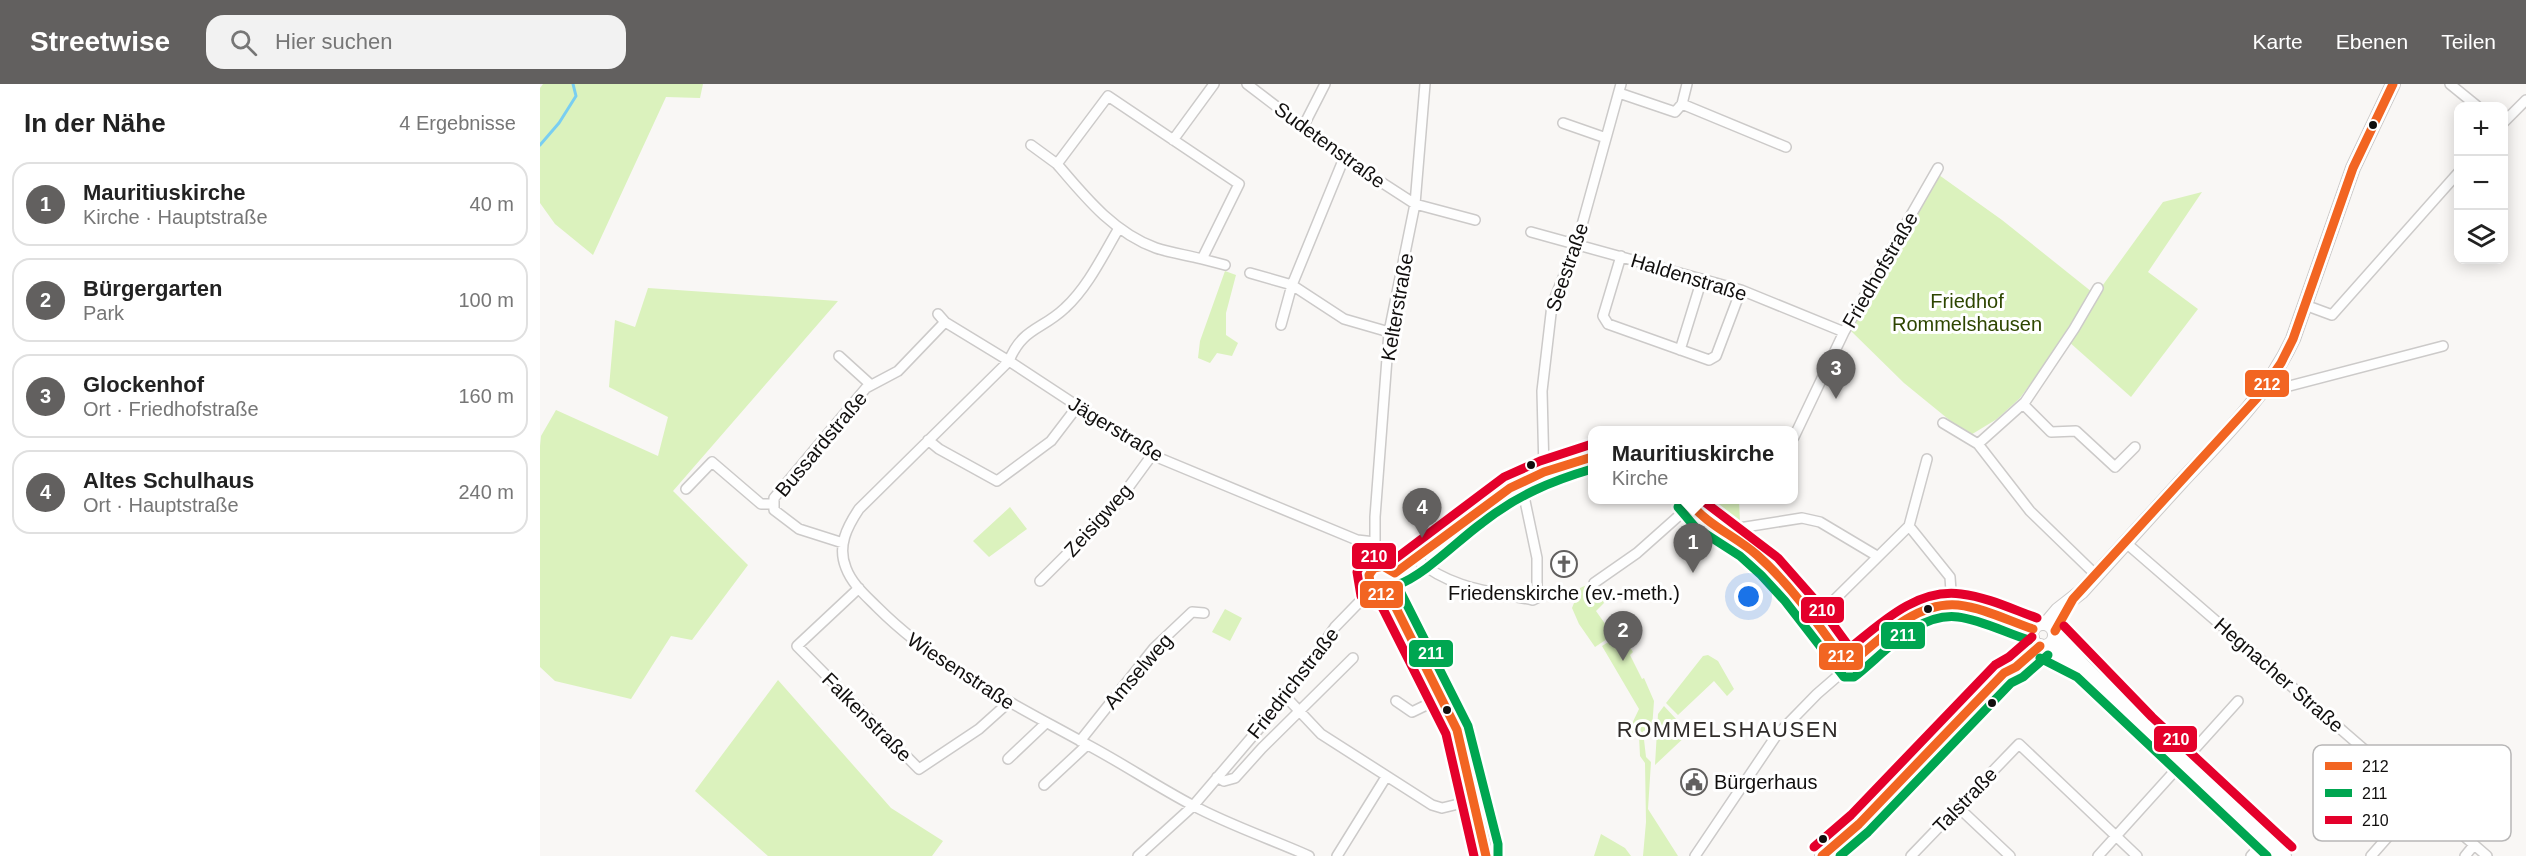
<!DOCTYPE html>
<html lang="de">
<head>
<meta charset="utf-8">
<style>
	:root { --surface:#fff; --page:#f2f2f2; --text:#222; --muted:#767676; --line:#e0e0e0; --accent:#62605f }
	body { margin:0; font-family:Arial,sans-serif; background:var(--page); color:var(--text) }
	.controls { position:absolute; right:18px; top:18px; display:grid; overflow:hidden; border-radius:12px; box-shadow:0 3px 15px #0003 }
	.controls button { width:54px; height:54px; display:grid; place-items:center; padding:0; border:0; border-bottom:2px solid var(--line); background:var(--surface); color:var(--text); font:30px sans-serif }
	.you { position:absolute; left:1209px; top:513px; width:21px; height:21px; margin:-15px; border:4px solid #fff; border-radius:50%; background:#1a73e8; box-shadow:0 0 0 9px #1a73e833 }
	.badge { display:grid; place-items:center; width:39px; height:39px; border-radius:50%; background:var(--accent); color:#fff; font-size:20px; font-weight:700 }
	.pin { position:absolute; translate:-50% -50px; filter:drop-shadow(0 2px 3px #0008) }
	.pin::after { content:''; position:absolute; top:32px; width:21px; height:18px; background:inherit; clip-path:polygon(0 0,100% 0,50% 100%) }
	.popup { position:absolute; left:1048px; top:342px; width:210px; height:78px; box-sizing:border-box; display:grid; place-content:center; border-radius:12px; background:var(--surface); filter:drop-shadow(0 2px 4px #0005); font-size:20px; white-space:nowrap; color:var(--muted) }
	.popup b { font-size:22px; color:var(--text) }
	.popup::after { content:''; position:absolute; left:50%; top:100%; margin-left:-12px; border:12px solid transparent; border-top-color:var(--surface) }
	.list { margin:0; padding:0; list-style:none }
	h2 { display:flex; justify-content:space-between; align-items:center; height:78px; margin:0; padding:0 24px; font-size:26px }
	h2 small { font-size:20px; font-weight:400; color:var(--muted) }
	.list li { display:grid; grid-template-columns:39px 1fr auto; gap:18px; align-items:center; box-sizing:border-box; height:84px; margin:0 12px 12px; padding:0 12px; border:2px solid var(--line); border-radius:18px }
	.list b { display:block; font-size:22px; white-space:nowrap }
	.list p { margin:0; font-size:20px; white-space:nowrap; color:var(--muted) }
	.list em { font-size:20px; font-style:normal; color:var(--muted) }
	.icon { flex:none; width:33px; height:33px; fill:none; stroke:currentColor; stroke-width:2; stroke-linecap:round; stroke-linejoin:round }
	.map { position:relative; flex:none; width:1986px; height:772px; overflow:hidden }
	header { display:flex; align-items:center; gap:36px; box-sizing:border-box; height:84px; padding:0 30px; background:var(--accent); color:#fff }
	header strong { font-size:28px }
	nav { display:flex; gap:33px; margin-inline-start:auto; font-size:21px }
	.search { width:420px; height:54px; background:var(--page); display:flex; align-items:center; gap:15px; box-sizing:border-box; padding:0 21px; border-radius:18px; color:var(--muted); font-size:22px }
	main { display:flex }
	aside { flex:1; background:var(--surface) }
	.map>svg:first-child { display:block }
	.green { fill:#dbf2bd }
	.lines { fill:none; stroke-linecap:round; stroke-linejoin:round }
	.stream { stroke:#79cef1; stroke-width:3 }
	.street-casing { stroke:#cccac9; stroke-width:12 }
	.secondary-casing { stroke:#cccac9; stroke-width:16 }
	.street { stroke:#fefefe; stroke-width:9 }
	.secondary { stroke:#fefefe; stroke-width:14 }
	.bus-1-casing { stroke:#fff; stroke-width:14 }
	.bus-2-casing { stroke:#fff; stroke-width:14 }
	.bus-3-casing { stroke:#fff; stroke-width:14 }
	.bus-1 { stroke:#f26522; stroke-width:9 }
	.bus-2 { stroke:#00a651; stroke-width:9 }
	.bus-3 { stroke:#e4002b; stroke-width:9 }
	.bus-dot { fill:#110f0e; stroke:#fff; stroke-width:2 }
	.labels { text-anchor:middle; dominant-baseline:central; stroke-width:6; stroke-linejoin:round; paint-order:stroke }
	.street-label { font-size:20px; fill:#110f0e; stroke:#fff }
	.park-label { font-size:20px; fill:#2e4601; stroke:#fff }
	.poi-label { font-size:20px; fill:#110f0e; stroke:#fff }
	.quarter-label { font-size:22px; letter-spacing:1.5px; fill:#302c2a; stroke:#fff }
	.key { fill:#fff; stroke:#b8b7b7; stroke-width:1.5 }
	.key-label { font-size:16px; fill:#110f0e }
	.line-badge { stroke:#fff; stroke-width:2 }
	.badge-label { font-size:16px; text-anchor:middle; font-weight:bold; fill:#fff }
</style>
</head>
<body>
<header>
<strong>Streetwise</strong>
<div class="search"><svg class="icon" aria-label="search" viewBox="0 0 24 24"><circle cx="10" cy="10" r="6"/><path d="M15 15l6 6"/></svg>Hier suchen</div>
<nav><a>Karte</a><a>Ebenen</a><a>Teilen</a></nav>
</header>
<main>
<aside>
<h2>In der Nähe<small>4 Ergebnisse</small></h2>
<ul class="list">
<li><span class="badge">1</span><div><b>Mauritiuskirche</b><p>Kirche · Hauptstraße</p></div><em>40 m</em></li>
<li><span class="badge">2</span><div><b>Bürgergarten</b><p>Park</p></div><em>100 m</em></li>
<li><span class="badge">3</span><div><b>Glockenhof</b><p>Ort · Friedhofstraße</p></div><em>160 m</em></li>
<li><span class="badge">4</span><div><b>Altes Schulhaus</b><p>Ort · Hauptstraße</p></div><em>240 m</em></li>
</ul>
</aside>
<div class="map">
<svg width="1986" height="772" viewBox="0 0 1986 772">
	<rect width="100%" height="100%" fill="#f9f7f5"/>
	<path class="green" d="M3 0H163L160 14 126 13 53 171 15 140 0 119V4Z
		M1399 91 1462 136 1552 208 1532 243 1480 314 1457 335 1429 352 1364 299 1311 247Z
		M1662 108 1608 188 1658 225 1591 313 1528 257 1560 205 1623 118Z
		M685 187 696 191 686 229V251L698 259 692 272 677 269 670 279 658 274 660 257Z
		M108 204 298 217 133 407 208 481 152 556 131 552 91 615 15 597 0 583V362L1 352 16 326 118 372 128 333 69 303 75 236 95 243Z
		M1154 416H1199L1200 439 1180 443Z
		M470 423 487 445 449 473 433 457Z
		M1049 500 1055 502 1064 519 1056 527 1073 551 1055 563 1039 540 1032 524 1040 504Z
		M685 525 702 534 690 557 672 548Z
		M1081 550 1093 568 1090 571 1102 595 1104 594 1114 617 1112 645 1103 647 1106 673 1111 678 1108 725 1138 772H1103L1106 738 1105 679 1100 672 1099 652 1088 648 1099 625 1062 562Z
		M1168 571 1178 577 1194 605 1187 612 1174 597 1138 631 1126 619 1163 572Z
		M238 596 351 724 403 757 392 772H228L155 707Z
		M1124 622 1149 649 1115 681 1118 630Z
		M1061 750 1085 764 1091 772H1054Z"/>
	<g class="lines">
		<path class="stream" d="M0 61 19 39 36 12 33 0"/>
		<defs>
			<path id="street" d="M707 0 804 74 875 120 935 136
				M1910 0 1937 22
				M1079 9 1135 28 1142 20 1246 63
				M568 12 699 100 662 175C647 171 631 169 616 164 574 149 545 113 517 80Z
				M1142 20 1147 0
				M1964 38 1986 16
				M1023 39 1066 54
				M763 43 785 0
				M633 56 674 0
				M491 61 517 80
				M579 144C563 171 548 203 525 224 502 246 482 244 469 277L319 425C307 443 297 462 306 484 312 500 325 511 337 523 397 583 472 619 546 660 582 679 616 702 652 721 689 741 731 755 769 772
				M991 148 1201 206 1304 248
				M1081 172 1063 232 1068 240 1169 276 1176 272 1201 206
				M662 175 685 181
				M710 189 752 201 804 235 849 248
				M1765 221 1792 231 1918 89
				M398 230 405 238 469 277 612 371 817 456 835 458
				M741 241 752 201 804 74
				M1140 266 1162 195
				M299 272 331 301
				M1727 302 1734 306 1903 262
				M1483 320 1511 348 1536 347 1575 383 1595 363
				M1403 339 1438 360 1490 427 1556 491
				M1254 353 1304 248 1398 84
				M388 356 399 365 457 397 511 357 537 323
				M1438 360 1485 318 1534 245 1558 204
				M1387 375 1369 442 1410 493 1412 521
				M1004 387 1002 307 1012 221 1037 159 1081 0
				M146 405 172 378 221 420H233
				M1148 416C1165 444 1193 449 1216 470 1253 502 1280 543 1308 582
				M1180 447 1262 434 1280 438 1337 472
				M1585 458 1947 772
				M303 459 259 445 234 426V414L326 304 358 287 405 238
				M876 475C911 505 949 507 993 516L997 514V474L981 398
				M827 496a15 15 0 1 1 30 0a15 15 0 1 1-30 0Z
				M838 482 835 467V433L849 248 875 120 885 0
				M855 489 960 410 1004 387 1052 373
				M500 497 574 423 612 371
				M1054 499 1097 469 1151 421
				M319 504 257 562 379 685 439 645 468 619
				M849 510 917 646 946 763V772
				M1275 535 1369 442
				M746 613 781 650 892 721 902 724 935 716
				M856 617 872 628 903 613
				M540 657 614 564 652 528 664 529
				M468 675 506 639
				M677 693 684 697 695 694 722 664 813 574
				M504 701 547 661
				M1419 724 1470 772
				M598 772 653 722 746 613 795 543 831 506
				M797 772 846 693
				M1155 772 1236 652 1277 610 1352 545 1384 527 1412 521 1493 545
				M1371 772 1479 660 1597 772
				M1558 772 1698 617
				M1711 772 1726 755
				M1831 772 1882 714
				M1925 772 1934 761"/>
			<path id="secondary" d="M1507 539 1518 526 1541 508C1574 472 1607 435 1640 399 1682 354 1727 311 1753 255L1813 84 1853 0
				M1491 551a12 12 0 1 1 24 0a12 12 0 1 1-24 0Z
				M1515 550 1544 583 1604 642 1744 772
				M1505 563 1542 582
				M1464 589 1468 578 1492 554
				M1282 772 1319 740 1464 589 1476 583 1500 562"/>
		</defs>
		<use href="#street" class="street-casing"/>
		<use href="#secondary" class="secondary-casing"/>
		<use href="#street" class="street"/>
		<use href="#secondary" class="secondary"/>
		<defs>
			<path id="bus-1" d="M1148 416C1166 441 1194 451 1217 471 1253 503 1280 543 1308 582 1338 557 1375 517 1418 521 1444 524 1469 537 1493 545
				M1515 547 1533 515 1717 314 1741 279 1753 255 1813 84 1853 0
				M946 772 917 646 849 510 842 511 831 506 829 491 834 484 843 482 855 489 970 404 1004 388 1052 373
				M1282 772 1319 740 1464 589 1476 583 1500 562"/>
			<path id="bus-2" d="M1138 423 1155 443 1200 472 1221 491 1245 517 1304 593H1314C1343 571 1377 528 1418 533 1442 536 1466 549 1489 556
				M1500 574 1537 593 1727 772
				M958 772V760L928 642 857 501C885 491 917 457 942 439 976 412 1011 397 1052 385
				M1300 772 1328 748 1471 599 1483 593 1508 571"/>
			<path id="bus-3" d="M1162 416 1238 474 1275 516 1310 564C1341 539 1377 504 1421 510 1447 513 1472 525 1497 534
				M1524 542 1612 633 1752 763
				M1274 763 1311 731 1455 581 1469 573 1492 553
				M934 772 906 650 842 523 821 512 817 488C825 472 839 466 855 475L964 393 1000 377 1049 361"/>
		</defs>
		<use href="#bus-1" class="bus-1-casing"/>
		<use href="#bus-2" class="bus-2-casing"/>
		<use href="#bus-3" class="bus-3-casing"/>
		<use href="#bus-1" class="bus-1"/>
		<use href="#bus-2" class="bus-2"/>
		<use href="#bus-3" class="bus-3"/>
	</g>
	<defs>
		<symbol id="church-ring" viewBox="-11 -11 22 22"><circle r="9.5" fill="#fff" stroke="#62605f" stroke-width="1.5"/><path d="M-1.2-6h2.4v3.5h3.3v2.4h-3.3V6h-2.4V-.1h-3.3v-2.4h3.3Z" fill="#62605f"/></symbol>
		<symbol id="civic-ring" viewBox="-11 -11 22 22"><circle r="9.5" fill="#fff" stroke="#62605f" stroke-width="1.5"/><path d="M-.6-6.5H3V-4.5H.6V-3L4-1V1h2V6H-6V1h2V-1L-.6-3ZM-1.2 2.5V6h2.4V2.5Z" fill="#62605f"/></symbol>
	</defs>
	<g fill-rule="evenodd">
		<use href="#church-ring" x="1009" y="465" width="30" height="30"/>
		<use href="#civic-ring" x="1139" y="683" width="30" height="30"/>
	</g>
	<g class="bus-dot">
		<circle cx="1833" cy="41" r="5"/>
		<circle cx="991" cy="381" r="5"/>
		<circle cx="1388" cy="525" r="5"/>
		<circle cx="1452" cy="619" r="5"/>
		<circle cx="907" cy="626" r="5"/>
		<circle cx="1283" cy="755" r="5"/>
	</g>
	<g class="labels">
		<g class="street-label">
			<text transform="translate(790 61) rotate(36)">Sudetenstraße</text>
			<text transform="translate(1027 183) rotate(-71)">Seestraße</text>
			<text transform="translate(1340 186) rotate(-60)">Friedhofstraße</text>
			<text transform="translate(1149 193) rotate(17)">Haldenstraße</text>
			<text transform="translate(857 223) rotate(-80)">Kelterstraße</text>
			<text transform="translate(576 345) rotate(31)">Jägerstraße</text>
			<text transform="translate(281 360) rotate(-50)">Bussardstraße</text>
			<text transform="translate(558 436) rotate(-48)">Zeisigweg</text>
			<text transform="translate(421 587) rotate(33)">Wiesenstraße</text>
			<text transform="translate(598 587) rotate(-49)">Amselweg</text>
			<text transform="translate(1739 591) rotate(41)">Hegnacher Straße</text>
			<text transform="translate(753 599) rotate(-52)">Friedrichstraße</text>
			<text transform="translate(327 633) rotate(45)">Falkenstraße</text>
			<text transform="translate(1425 716) rotate(-46)">Talstraße</text>
		</g>
		<g class="park-label">
			<text x="1427" y="217">Friedhof<tspan x="1427" dy="23">Rommelshausen</tspan></text>
		</g>
		<g class="poi-label">
			<text x="1024" y="509">Friedenskirche (ev.-meth.)</text>
			<text x="1174" y="698" text-anchor="start">Bürgerhaus</text>
		</g>
		<g class="quarter-label">
			<text x="1188" y="645">ROMMELSHAUSEN</text>
		</g>
	</g>
	<rect x="1773" y="661" width="198" height="96" rx="9" class="key"/>
	<rect x="1785" y="678" width="27" height="8" fill="#f26522"/>
	<rect x="1785" y="705" width="27" height="8" fill="#00a651"/>
	<rect x="1785" y="732" width="27" height="8" fill="#e4002b"/>
	<g class="key-label">
		<text x="1822" y="688">212</text>
		<text x="1822" y="715">211</text>
		<text x="1822" y="742">210</text>
	</g>
	<g class="line-badge">
		<rect x="1704" y="285" width="46" height="29" rx="6" fill="#f26522"/>
		<rect x="811" y="458" width="46" height="28" rx="6" fill="#e4002b"/>
		<rect x="819" y="496" width="45" height="29" rx="6" fill="#f26522"/>
		<rect x="1260" y="512" width="45" height="28" rx="6" fill="#e4002b"/>
		<rect x="1340" y="537" width="46" height="29" rx="6" fill="#00a651"/>
		<rect x="868" y="555" width="46" height="29" rx="6" fill="#00a651"/>
		<rect x="1278" y="558" width="46" height="29" rx="6" fill="#f26522"/>
		<rect x="1613" y="641" width="45" height="28" rx="6" fill="#e4002b"/>
	</g>
	<g class="badge-label">
		<text x="1727" y="306">212</text>
		<text x="834" y="478">210</text>
		<text x="841" y="516">212</text>
		<text x="1282" y="532">210</text>
		<text x="1363" y="557">211</text>
		<text x="891" y="575">211</text>
		<text x="1301" y="578">212</text>
		<text x="1636" y="661">210</text>
	</g>
</svg>
<div class="controls">
<button>+</button>
<button>−</button>
<button><svg class="icon" aria-label="layers" viewBox="0 0 24 24"><path d="M12 4l9 5-9 5-9-5zM3 14l9 5 9-5"/></svg></button>
</div>
<div class="you"></div>
<div class="pin badge" style="left:1153px;top:489px">1</div>
<div class="popup"><b>Mauritiuskirche</b>Kirche</div>
<div class="pin badge" style="left:1083px;top:577px">2</div>
<div class="pin badge" style="left:1296px;top:315px">3</div>
<div class="pin badge" style="left:882px;top:454px">4</div>
</div>
</main>
</body>
</html>
